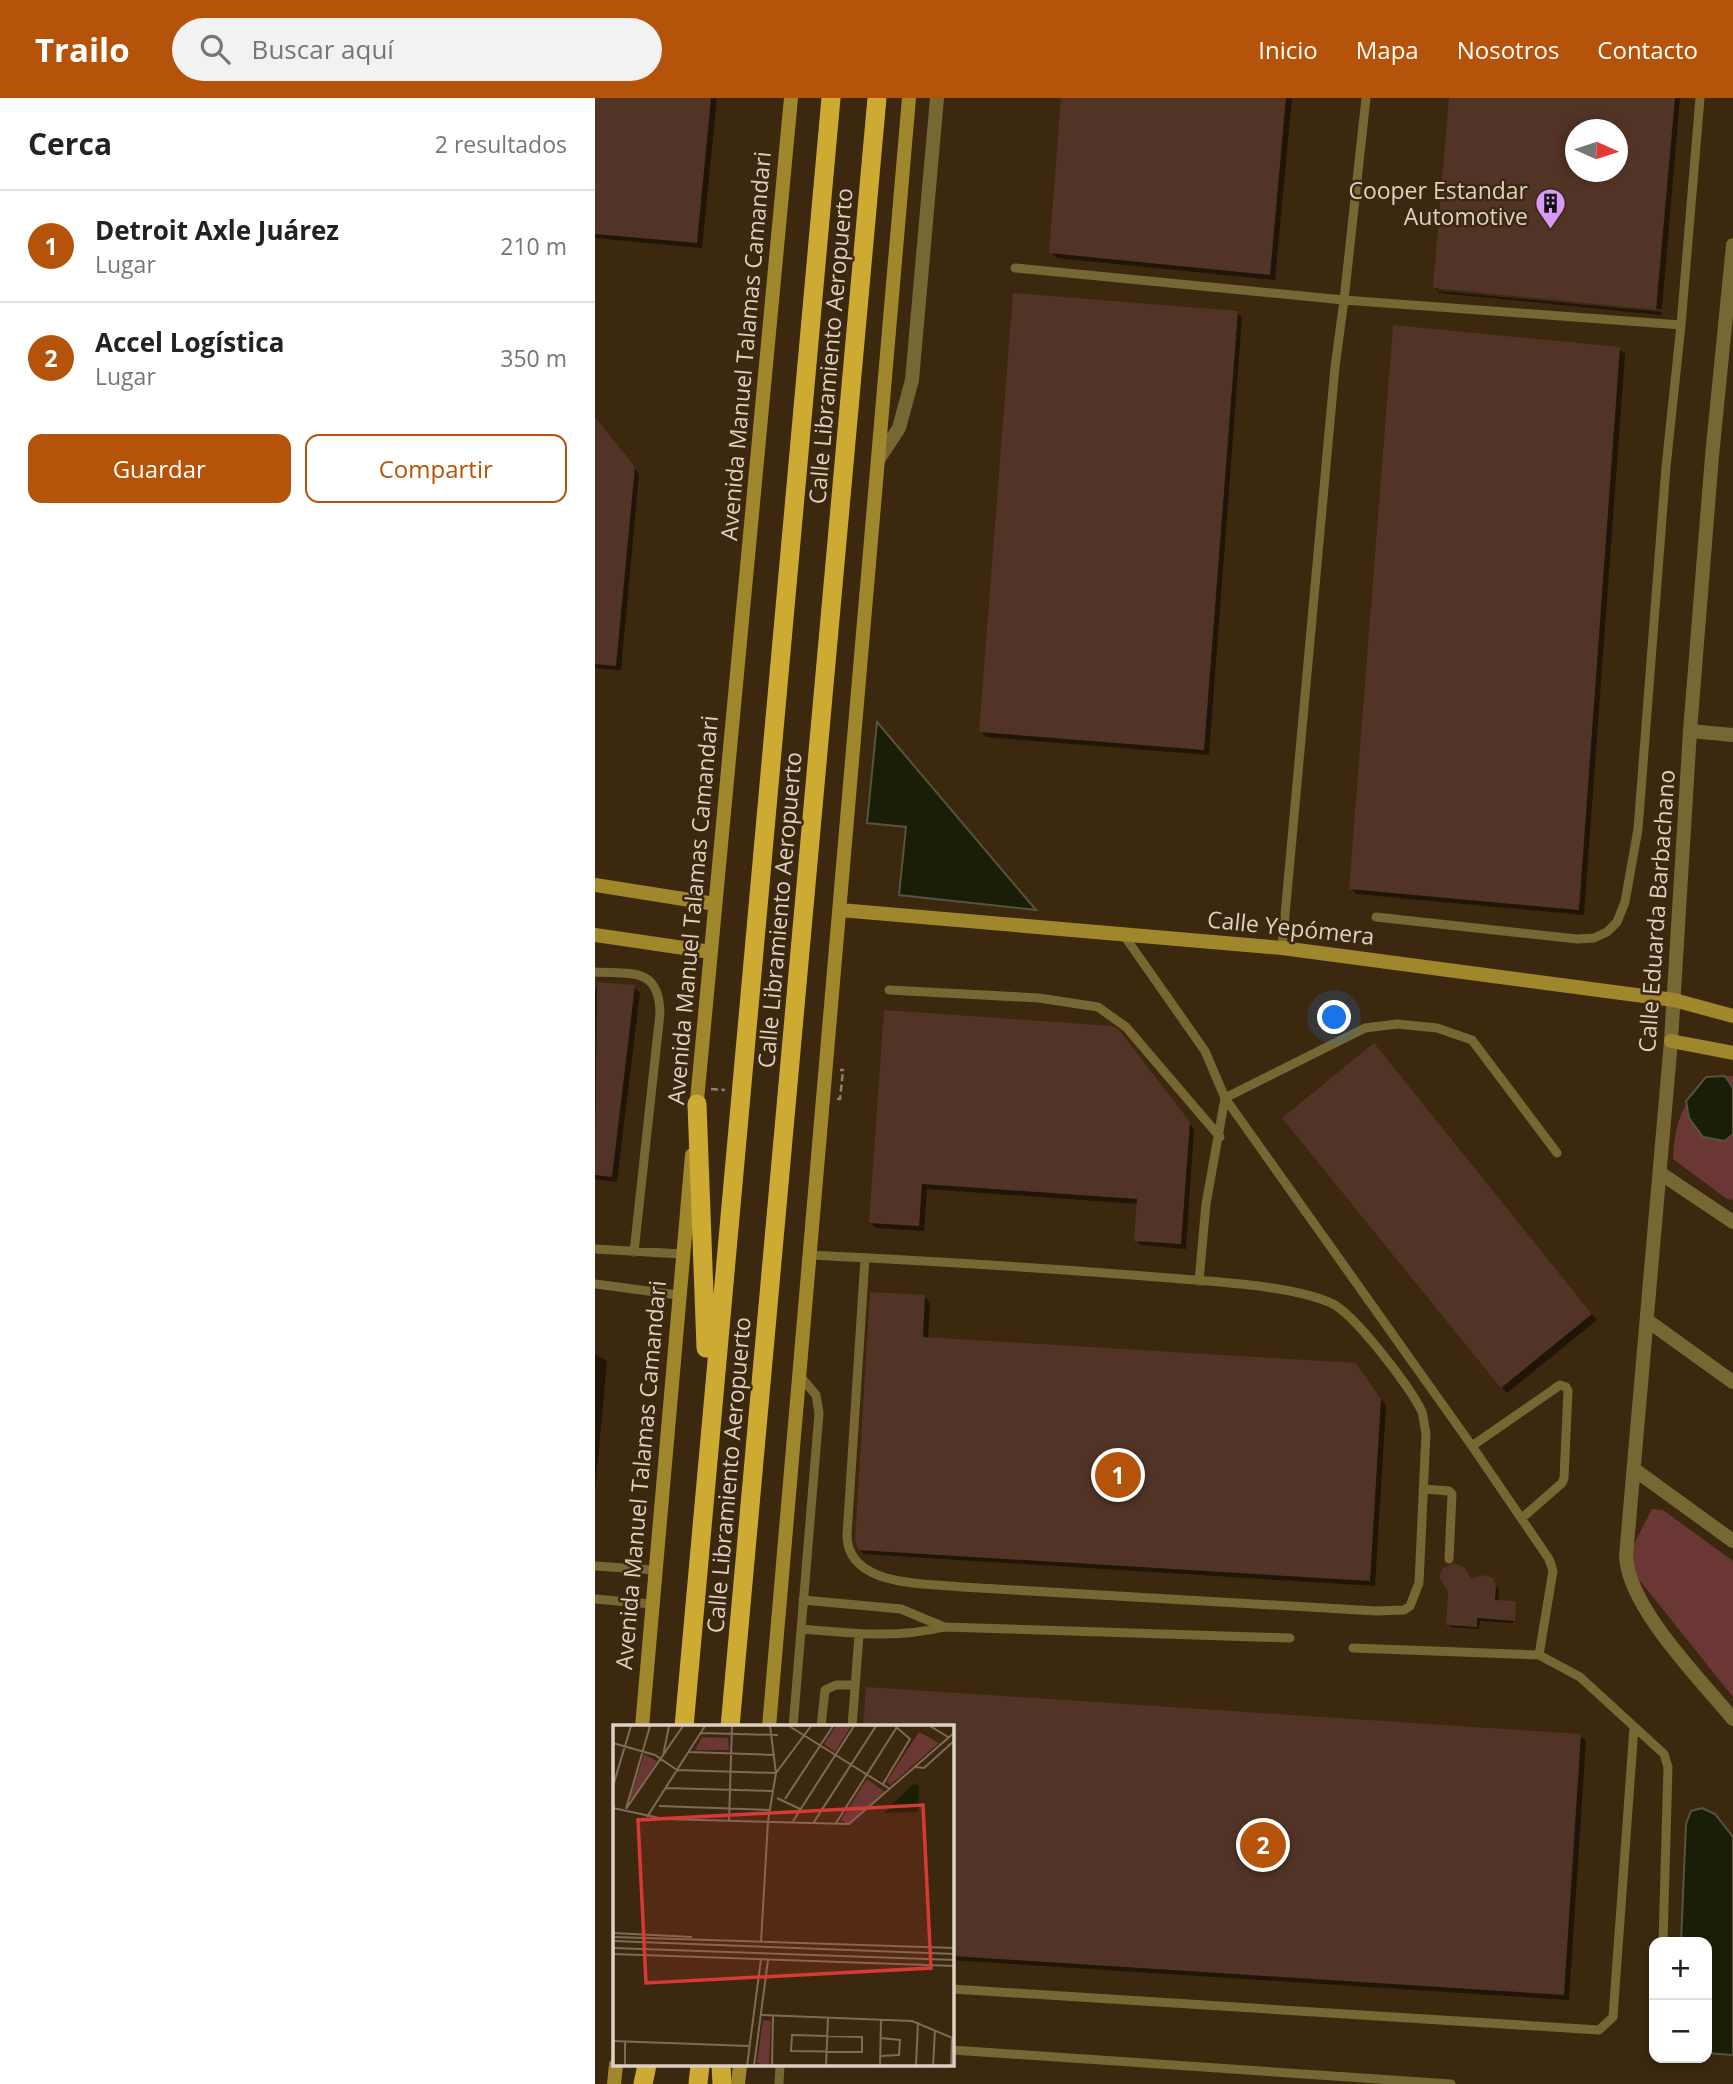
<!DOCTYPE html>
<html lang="es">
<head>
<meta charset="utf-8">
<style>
	:root { --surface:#fff; --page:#f2f2f2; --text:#222; --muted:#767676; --line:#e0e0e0; --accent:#b45309 }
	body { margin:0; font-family:"Open Sans",sans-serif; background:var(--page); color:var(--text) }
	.controls { position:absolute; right:21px; bottom:21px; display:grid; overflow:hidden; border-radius:14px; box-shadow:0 4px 10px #0003 }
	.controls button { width:63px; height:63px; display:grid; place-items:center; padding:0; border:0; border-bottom:2px solid var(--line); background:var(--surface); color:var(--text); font:35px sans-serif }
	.compass { position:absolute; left:970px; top:21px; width:63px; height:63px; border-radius:50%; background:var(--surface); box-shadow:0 4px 10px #0003; rotate:93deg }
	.you { position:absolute; left:740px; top:920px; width:24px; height:24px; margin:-18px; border:5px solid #fff; border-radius:50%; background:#1a73e8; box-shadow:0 0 0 10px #1a73e833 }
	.badge { display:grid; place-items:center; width:46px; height:46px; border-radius:50%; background:var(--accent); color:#fff; font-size:23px; font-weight:700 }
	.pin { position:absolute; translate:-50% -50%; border:4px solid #fff; box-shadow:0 2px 7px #0006 }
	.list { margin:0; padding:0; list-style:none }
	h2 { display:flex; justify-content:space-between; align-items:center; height:91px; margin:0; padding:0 28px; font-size:30px }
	h2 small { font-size:23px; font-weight:400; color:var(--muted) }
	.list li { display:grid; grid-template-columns:46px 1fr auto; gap:21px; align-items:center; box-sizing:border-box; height:112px; padding:0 28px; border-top:2px solid var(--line) }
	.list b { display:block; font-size:26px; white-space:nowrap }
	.list p { margin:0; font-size:23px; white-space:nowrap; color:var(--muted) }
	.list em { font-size:23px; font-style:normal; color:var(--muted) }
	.actions { display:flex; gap:14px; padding:21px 28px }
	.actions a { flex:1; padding:16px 0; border:2px solid var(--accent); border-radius:14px; text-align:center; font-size:24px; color:var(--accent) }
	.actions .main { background:var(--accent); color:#fff }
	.icon { flex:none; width:38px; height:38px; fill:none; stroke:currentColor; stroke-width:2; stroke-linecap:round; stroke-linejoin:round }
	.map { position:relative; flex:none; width:1138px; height:1986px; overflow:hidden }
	header { display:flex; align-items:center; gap:42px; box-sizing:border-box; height:98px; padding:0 35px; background:var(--accent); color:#fff }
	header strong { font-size:33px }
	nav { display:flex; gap:38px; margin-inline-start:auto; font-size:24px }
	.search { width:490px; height:63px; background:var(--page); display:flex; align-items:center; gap:18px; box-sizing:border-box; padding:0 24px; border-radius:38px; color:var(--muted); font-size:26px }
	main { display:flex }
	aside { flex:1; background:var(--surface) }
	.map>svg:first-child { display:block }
	.green { fill:#6a3735 }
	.water { fill:#1b1e06; stroke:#56533e; stroke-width:2 }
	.shadow { fill:#0007; fill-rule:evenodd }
	.building { fill:#523426; fill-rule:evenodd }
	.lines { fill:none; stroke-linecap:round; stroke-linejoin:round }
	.path { stroke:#91806c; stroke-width:2.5; stroke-dasharray:7 3.5; stroke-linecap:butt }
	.service { stroke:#776733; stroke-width:9 }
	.minor { stroke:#776733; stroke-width:14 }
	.tertiary { stroke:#776733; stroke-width:14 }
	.secondary { stroke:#a1872c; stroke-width:14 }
	.trunk { stroke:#cdab33; stroke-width:19 }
	.labels { text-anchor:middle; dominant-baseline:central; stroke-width:5; stroke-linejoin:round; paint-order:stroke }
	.poi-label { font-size:23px; fill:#ded0c2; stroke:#3c280e; text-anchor:end }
	.street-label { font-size:23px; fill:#ded0c2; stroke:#3c280e }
	.inset-road { fill:none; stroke:#7d6b56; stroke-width:2 }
	.view { fill:#d73937; fill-opacity:0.15; stroke:#d73937; stroke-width:3.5 }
	.inset-edge { fill:none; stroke:#ded0c2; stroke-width:3.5 }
</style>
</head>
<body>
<header>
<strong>Trailo</strong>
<div class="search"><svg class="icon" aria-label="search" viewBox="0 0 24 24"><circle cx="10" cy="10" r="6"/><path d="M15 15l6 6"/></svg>Buscar aquí</div>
<nav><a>Inicio</a><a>Mapa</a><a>Nosotros</a><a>Contacto</a></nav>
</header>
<main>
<aside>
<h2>Cerca<small>2 resultados</small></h2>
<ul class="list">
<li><span class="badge">1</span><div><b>Detroit Axle Juárez</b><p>Lugar</p></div><em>210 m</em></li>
<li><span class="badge">2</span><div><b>Accel Logística</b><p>Lugar</p></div><em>350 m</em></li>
</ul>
<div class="actions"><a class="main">Guardar</a><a>Compartir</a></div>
</aside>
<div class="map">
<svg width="1138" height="1986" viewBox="0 0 1138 1986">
	<rect width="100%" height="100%" fill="#3c280e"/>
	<path class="green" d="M1138 978V1102L1132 1101 1078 1061C1080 1023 1087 1008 1111 979Z
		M1057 1411 1068 1412 1138 1463V1599L1034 1469V1456Z"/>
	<path class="water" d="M282 624 441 812 304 797 311 729 272 725Z
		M1130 978 1138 990V1036L1130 1043 1108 1039 1094 1020 1091 1003 1111 979Z
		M1107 1710 1120 1716 1138 1739V1957L1112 1955V1844H1086L1091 1726 1096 1713Z"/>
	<path class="shadow" d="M0 0H122L107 150 0 140Z
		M468 0H697L680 182 462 160 456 154Z
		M856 0H1085L1067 211 843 189V193L1067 214 1066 217 845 195 840 190ZM981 32H1023V74H981Z
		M642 214 647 220 614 657 391 639 386 634Z
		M1024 251 1030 256 989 817 761 796 756 790Z
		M0 319 44 376 26 572 0 570Z
		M39 889 45 895 22 1084 0 1081V891Z
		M290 914 529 940 599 1031 591 1151 546 1147 541 1142 543 1106 332 1091 329 1133 281 1130 275 1124Z
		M784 953 1002 1222 912 1295 690 1020Z
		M330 1199 335 1205 333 1241 766 1273 791 1308 780 1488 269 1456 264 1450Z
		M0 1256 12 1263 0 1394Z
		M876 1483H898L904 1492 903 1503 921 1505 918 1525 885 1523 884 1531 856 1529 853 1526Z
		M272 1591 985 1638 991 1643 974 1902 357 1862V1629H270Z"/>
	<path class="building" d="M0 0H116L102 145 0 136Z
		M466 0H691L675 177 454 155Z
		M854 0H1080L1061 212 838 190ZM981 32H1023V74H981Z
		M418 195 643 213 609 652 384 634Z
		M798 227 1025 249 984 812 754 791Z
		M0 319 40 369 21 568 0 566Z
		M2 884 40 887 17 1079 0 1077Z
		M289 912 517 928 524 932 595 1024 586 1146 539 1143 542 1101 327 1086 324 1128 274 1125Z
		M779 945 997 1216 906 1290 687 1020Z
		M275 1194 330 1197 328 1239 761 1265 786 1301 775 1483 263 1452 260 1442Z
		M859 1465 870 1470 876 1481 889 1477 898 1480 901 1487 900 1502 921 1503 920 1523 882 1520V1529L851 1527 853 1494 844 1479 848 1470Z
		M271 1589 986 1636 969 1897 357 1858V1629H268Z"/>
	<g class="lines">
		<path class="path" d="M116 991 130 992
			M242 1001H245L248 972H245"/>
		<path class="service" d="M420 170 749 202 771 0
			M781 819 982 841 999 840 1012 834 1022 824 1030 804 1043 731 1071 369 1086 227
			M528 836 610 953 630 1000 611 1106 604 1183
			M687 850 740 269 749 202 1086 227 1105 0
			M0 874C37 876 64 869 65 915L39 1154
			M294 892 444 900 503 909 531 929 625 1039
			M962 1055 877 942 842 930 802 926 770 930 630 1000 877 1348 954 1461 958 1473 944 1557 985 1579 1069 1656 1073 1669 1068 1844
			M0 1151 87 1156
			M215 1157C335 1163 455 1170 574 1180 620 1184 695 1187 736 1205 758 1214 817 1291 827 1314 829 1320 829 1328 831 1335L824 1485 815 1508 809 1512 781 1513 367 1489C330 1485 252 1489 252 1437L270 1160
			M0 1186 83 1197
			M877 1348 965 1287 971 1289 973 1293 969 1380 967 1385 927 1420
			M829 1391 854 1393 857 1396 854 1461
			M0 1468 59 1472
			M0 1501 56 1506
			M208 1502 306 1511 349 1529
			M206 1531C255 1535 301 1541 349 1529L695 1540
			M758 1550 944 1557
			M198 1629 224 1315 221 1297 205 1278
			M226 1629 230 1592 241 1587H260
			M257 1629 264 1537
			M357 1891 1004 1932 1018 1919 1039 1629
			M357 1952 856 1986
			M184 1986 185 1967"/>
		<path class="minor" d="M283 362 304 330 317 282 342 0
			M1095 633 1138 637
			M1065 1075 1138 1124
			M1053 1223 1138 1284
			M1040 1372 1138 1443"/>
		<path class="tertiary" d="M1138 147 1117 358 1095 633 1076 943 1031 1458C1033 1509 1105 1581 1138 1621"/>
		<path class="secondary" d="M0 787 120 806
			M245 812 687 850 1079 902 1138 918
			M0 837 116 854
			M1076 943 1138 955
			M101 1013 196 0
			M47 1629 97 1057
			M174 1629 314 0
			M19 1986 21 1967
			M143 1986 145 1967"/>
		<path class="trunk" d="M102 1006 111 1250
			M89 1629 236 0
			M135 1629 282 0
			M126 1967 127 1986
			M48 1986 52 1967
			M103 1986 105 1967"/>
	</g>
	<defs>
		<symbol id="building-pin" viewBox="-11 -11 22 30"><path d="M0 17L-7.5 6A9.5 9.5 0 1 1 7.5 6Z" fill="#d99af7" stroke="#3c280e"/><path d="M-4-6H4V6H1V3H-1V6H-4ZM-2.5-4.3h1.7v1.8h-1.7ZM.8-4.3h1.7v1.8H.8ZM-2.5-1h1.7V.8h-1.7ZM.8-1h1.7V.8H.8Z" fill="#111"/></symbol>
	</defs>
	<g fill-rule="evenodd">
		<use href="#building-pin" x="938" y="88" width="35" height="47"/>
	</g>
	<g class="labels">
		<g class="poi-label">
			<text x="933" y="92">Cooper Estandar<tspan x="933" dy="26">Automotive</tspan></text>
		</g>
		<g class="street-label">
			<text transform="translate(150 248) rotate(-85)">Avenida Manuel Talamas Camandari</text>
			<text transform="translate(235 248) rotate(-85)">Calle Libramiento Aeropuerto</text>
			<text transform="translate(97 812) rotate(-85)">Avenida Manuel Talamas Camandari</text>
			<text transform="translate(184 812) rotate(-85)">Calle Libramiento Aeropuerto</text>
			<text transform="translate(1061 813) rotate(-86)">Calle Eduarda Barbachano</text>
			<text transform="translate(696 829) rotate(6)">Calle Yepómera</text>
			<text transform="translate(45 1377) rotate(-85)">Avenida Manuel Talamas Camandari</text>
			<text transform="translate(133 1377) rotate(-85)">Calle Libramiento Aeropuerto</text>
		</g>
	</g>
	<g transform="translate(18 1627)">
		<rect width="341" height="341" fill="#3c280e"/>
		<path d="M223 1H238L222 27 211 19ZM306 7 326 18 277 60 274 56ZM89 12 115 13 116 25H82ZM31 29 44 36 19 75 17 74ZM254 54 272 67 235 99 228 95ZM150 295 158 296 156 341 144 338Z" fill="#6a3735"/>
		<path d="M300 59 306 61 305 87 271 88Z" fill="#1b1e06"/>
		<path class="inset-road" d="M176 1 277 64M317 1 335 12M88 8 165 10M0 18 42 30 64 45 163 48 198 1M76 27 162 30M50 31 56 1M302 42 311 43 342 15M270 59 297 14 282 1M0 61 18 1M52 63 160 66M164 73 187 84M172 74 220 1M46 81 157 85M0 83 51 94 236 99 342 7M13 84 70 1M13 84 37 1M34 92 92 1M116 96 119 1M180 96 241 1M201 97 263 1M223 98 284 2M0 208 79 212M0 212 342 223M0 216 342 229M148 217 155 96 163 48 157 1M0 223 342 235M0 229 342 241M148 290 299 296 342 314M179 310 249 312V327L178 326ZM0 316 136 321M267 331 286 330 287 315 268 313M12 341V316M134 341 148 234M141 341 155 235M159 341 160 291M213 341 215 293M267 341 268 295M303 341 305 297M320 341 322 305M338 341 339 314"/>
		<path class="view" d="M310 80 318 243 33 258 25 95Z"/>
		<rect width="341" height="341" class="inset-edge"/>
	</g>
</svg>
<div class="controls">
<button>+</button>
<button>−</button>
</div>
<svg class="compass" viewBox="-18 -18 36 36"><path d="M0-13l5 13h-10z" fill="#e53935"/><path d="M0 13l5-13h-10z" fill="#767676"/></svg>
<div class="you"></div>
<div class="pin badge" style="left:523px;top:1377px">1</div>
<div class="pin badge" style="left:668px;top:1747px">2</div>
</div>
</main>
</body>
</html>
